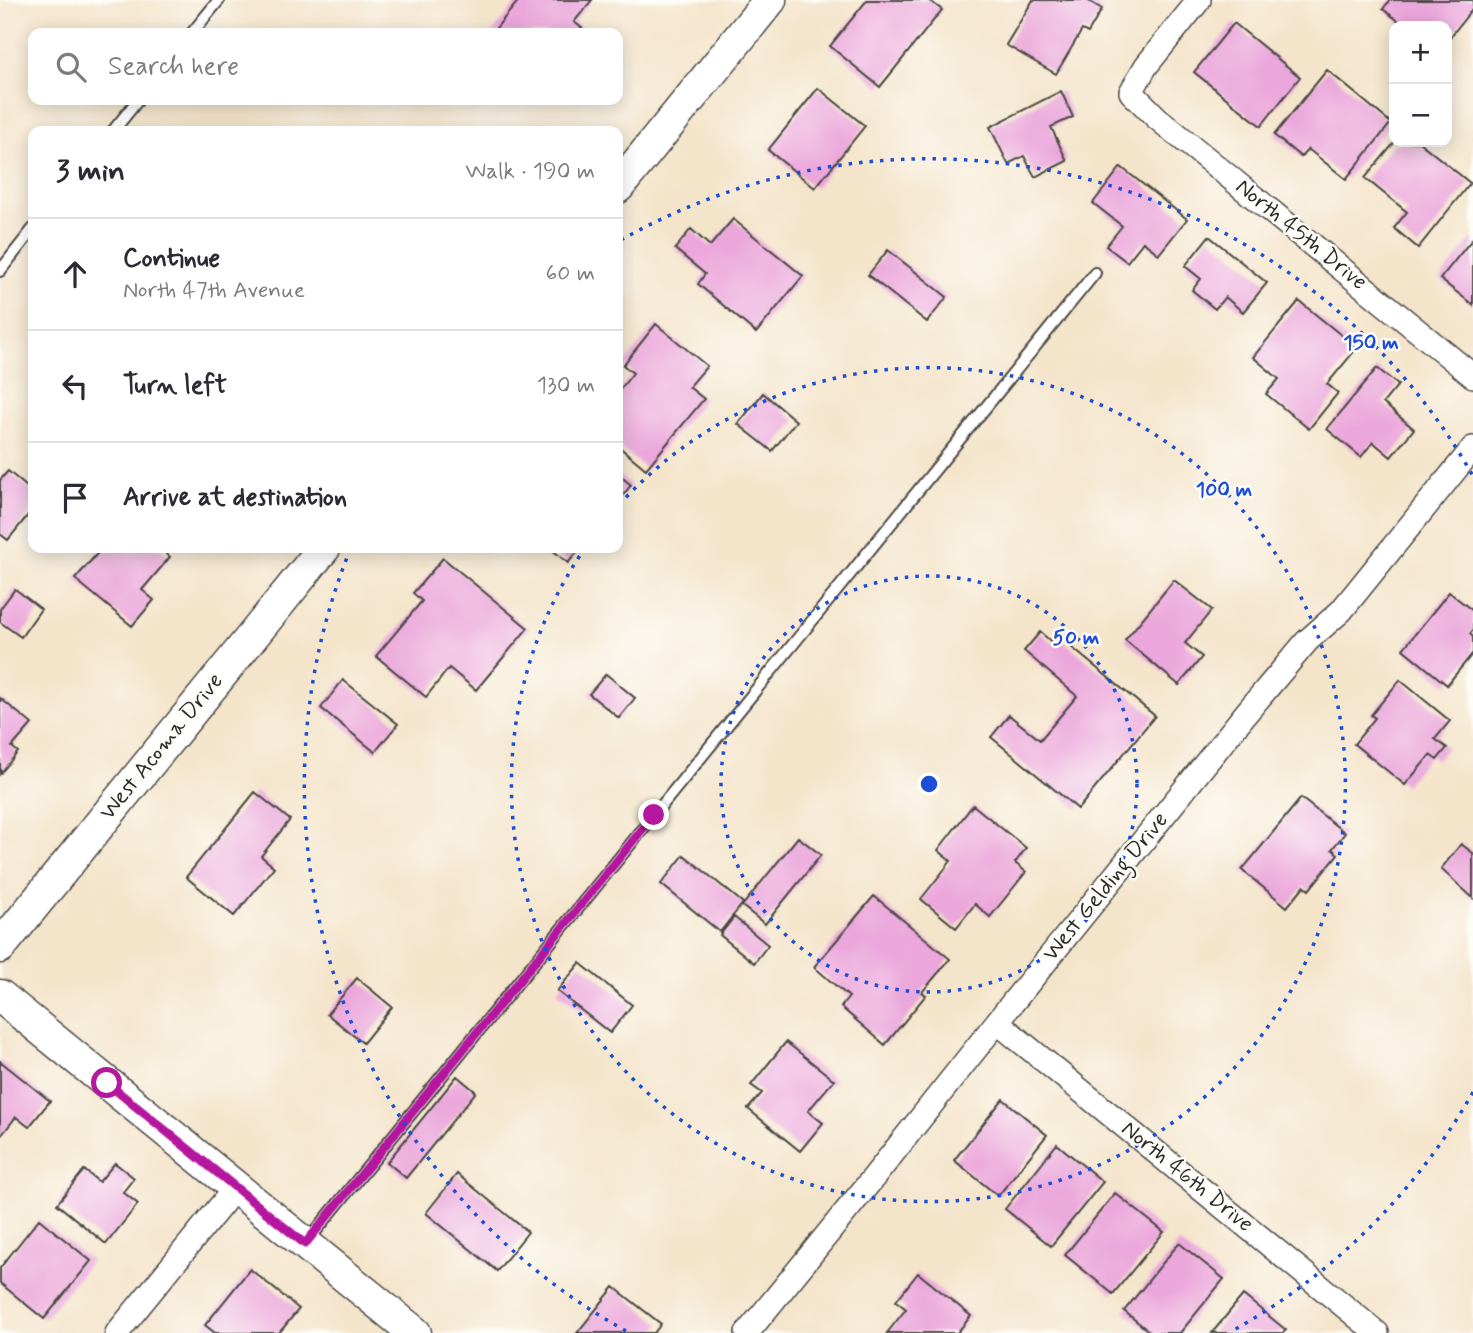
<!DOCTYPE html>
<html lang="en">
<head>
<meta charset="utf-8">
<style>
	:root { --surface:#fff; --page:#f7f7f7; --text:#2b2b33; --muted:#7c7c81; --line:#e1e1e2 }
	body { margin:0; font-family:Mynerve,sans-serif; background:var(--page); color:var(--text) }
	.controls { position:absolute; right:21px; top:21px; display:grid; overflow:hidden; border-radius:14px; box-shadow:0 4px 18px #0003 }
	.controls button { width:63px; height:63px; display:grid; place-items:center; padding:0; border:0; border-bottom:2px solid var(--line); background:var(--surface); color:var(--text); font:35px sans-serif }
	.stop { position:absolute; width:21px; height:21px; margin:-16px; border:5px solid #b5179e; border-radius:50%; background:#fff }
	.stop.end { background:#b5179e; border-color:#fff; box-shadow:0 2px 7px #0008 }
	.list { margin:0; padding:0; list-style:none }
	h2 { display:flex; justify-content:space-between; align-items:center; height:91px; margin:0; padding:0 28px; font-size:30px }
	h2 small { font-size:23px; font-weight:400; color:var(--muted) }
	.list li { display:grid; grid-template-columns:46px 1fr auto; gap:21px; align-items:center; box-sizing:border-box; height:112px; padding:0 28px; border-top:2px solid var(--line) }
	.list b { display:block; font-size:26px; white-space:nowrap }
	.list p { margin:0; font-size:23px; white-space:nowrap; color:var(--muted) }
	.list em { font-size:23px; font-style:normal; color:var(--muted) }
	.icon { flex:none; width:38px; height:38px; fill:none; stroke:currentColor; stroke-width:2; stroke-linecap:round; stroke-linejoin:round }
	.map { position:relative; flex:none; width:1473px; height:1333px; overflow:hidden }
	.search { position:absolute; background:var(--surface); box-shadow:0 4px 18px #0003; left:28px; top:28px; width:595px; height:77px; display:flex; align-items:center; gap:18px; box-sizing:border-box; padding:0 24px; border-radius:14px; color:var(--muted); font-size:26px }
	.panel { position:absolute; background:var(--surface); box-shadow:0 4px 18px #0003; left:28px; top:126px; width:595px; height:427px; border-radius:14px }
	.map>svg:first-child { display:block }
	.building { fill:#eba6db }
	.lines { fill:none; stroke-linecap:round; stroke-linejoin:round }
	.lane-casing { stroke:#494743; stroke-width:14 }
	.street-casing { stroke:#494743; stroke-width:26 }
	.secondary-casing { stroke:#494743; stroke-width:35 }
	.lane { stroke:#fff; stroke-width:10 }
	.street { stroke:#fff; stroke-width:23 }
	.secondary { stroke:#fff; stroke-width:32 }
	.route { stroke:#b5179e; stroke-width:9 }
	.ring { fill:none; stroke:#1d4ed8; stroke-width:3.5; stroke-dasharray:3.5 7 }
	.labels { text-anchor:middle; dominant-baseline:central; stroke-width:5; stroke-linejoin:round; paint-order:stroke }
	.street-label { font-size:23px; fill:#2b2b2b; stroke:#fdfcf7 }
	.centre { fill:#1d4ed8; stroke:#fdfcf7; stroke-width:3.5 }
	.ring-label { font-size:21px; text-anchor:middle; font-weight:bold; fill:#1d4ed8; stroke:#fdfcf7; stroke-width:5; stroke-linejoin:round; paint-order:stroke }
</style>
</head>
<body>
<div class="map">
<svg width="1473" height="1333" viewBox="0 0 1473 1333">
	<rect width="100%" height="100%" fill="#fdfcf7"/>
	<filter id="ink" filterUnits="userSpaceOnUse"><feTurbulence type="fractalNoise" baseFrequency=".0143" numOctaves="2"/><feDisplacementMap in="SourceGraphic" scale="14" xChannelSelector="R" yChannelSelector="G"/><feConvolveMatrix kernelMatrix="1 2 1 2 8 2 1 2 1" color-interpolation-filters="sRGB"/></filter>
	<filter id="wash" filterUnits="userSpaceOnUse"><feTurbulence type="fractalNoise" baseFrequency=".00686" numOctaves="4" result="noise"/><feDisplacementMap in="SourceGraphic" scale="28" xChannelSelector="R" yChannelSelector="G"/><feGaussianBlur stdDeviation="1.57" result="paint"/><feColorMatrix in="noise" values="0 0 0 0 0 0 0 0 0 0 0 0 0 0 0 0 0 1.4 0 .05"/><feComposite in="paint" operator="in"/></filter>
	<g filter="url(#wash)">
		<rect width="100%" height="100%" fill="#f4e4ca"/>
		<g id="blocks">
			<path class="building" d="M519 0H592L574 22 582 28 577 33H492Z
				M867 0H929L942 10 880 87 830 46Z
				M1033 0H1087L1102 9 1088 33 1082 30 1056 74 1006 45Z
				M1390 0H1471L1473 1V8L1447 41V26H1405L1383 9Z
				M1234 23 1300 77 1261 126 1194 72Z
				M1327 70 1391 123 1346 179 1308 149 1301 157 1274 135Z
				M818 88 865 126 815 188 768 150Z
				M1061 91 1073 117 1051 127 1067 161 1035 177 1024 156 1008 164 990 127Z
				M1395 142H1419L1470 183 1418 248 1394 228 1407 212 1365 178Z
				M1121 167 1187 219 1159 254 1143 242 1127 262 1106 246 1122 226 1093 203Z
				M733 219 803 276 756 333 698 284 705 274 675 249 691 229 710 246Z
				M1209 236 1267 283 1243 312 1225 297 1215 309 1192 290 1201 279 1185 266Z
				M1473 238V305L1440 279Z
				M888 250 947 297 927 322 868 275Z
				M1299 301 1357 348 1327 384 1338 393 1309 429 1266 394 1279 379 1253 357Z
				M656 324 707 366 689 387 704 399 646 469 618 446V392L633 373 623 365Z
				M1377 368 1398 385 1383 403 1414 429 1391 457 1373 442 1361 457 1327 429Z
				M763 393 796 421 772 451 738 424Z
				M8 471 33 492V509L8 540 0 534V480Z
				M618 474 631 485 618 502Z
				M102 548H159L170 557 142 590 154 600 132 626 75 579Z
				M550 548H581L568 563Z
				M443 558 528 628 476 690 449 668 426 697 376 656 422 601 413 593Z
				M1174 580 1212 610 1185 643 1202 657 1179 685 1125 640Z
				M15 589 41 609 21 637 0 622V609Z
				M1449 592 1473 611V630L1470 634 1473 637V653L1447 685 1403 649Z
				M1040 632 1054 644 1059 637 1155 716 1078 809 991 737 1009 715 1040 740 1077 696 1024 651Z
				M606 674 635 698 619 718 589 694Z
				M343 680 398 724 375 752 321 708Z
				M1400 680 1450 721 1435 739 1447 748 1437 760 1430 755 1405 785 1354 744 1375 718 1371 715Z
				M0 698 32 724 12 747 18 752 0 774Z
				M255 792 290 820 261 856 274 867 234 916 186 877Z
				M1301 798 1345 833 1332 849 1338 854 1309 890 1304 886 1287 907 1242 870Z
				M973 805 1026 848 1015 863 1026 872 990 917 975 904 956 928 921 899 951 861 938 850Z
				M798 837 821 855 765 924 742 906Z
				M1461 844 1473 853V898L1441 869Z
				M684 855 743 903 720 932 661 884Z
				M874 896 950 959 922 992 926 995 885 1045 841 1007 849 997 814 967Z
				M734 917 768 945 754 963 720 935Z
				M580 963 632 1005 610 1033 557 991Z
				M357 978 392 1007 363 1043 327 1014Z
				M786 1042 834 1080 808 1111 823 1123 800 1151 748 1109 762 1093 751 1085Z
				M0 1061 50 1101 29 1127 16 1117 0 1137Z
				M457 1076 476 1092 406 1178 387 1162Z
				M1003 1099 1047 1135 998 1196 954 1160Z
				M1057 1144 1103 1182 1051 1246 1005 1209Z
				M115 1163 134 1178 123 1192 138 1204 106 1244 57 1204 84 1170 99 1182Z
				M457 1174 528 1232 497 1271 426 1213Z
				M1115 1193 1164 1232 1113 1294 1065 1255Z
				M39 1219 91 1261 44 1319 0 1283V1268Z
				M1179 1243 1224 1279 1180 1333H1151L1124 1311Z
				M250 1269 299 1309 279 1333H215L205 1325Z
				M918 1273 971 1316 957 1333H887L906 1309 896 1301Z
				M614 1287 661 1324 654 1333H577Z
				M1243 1295 1286 1330 1283 1333H1212Z"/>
		</g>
	</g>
	<g filter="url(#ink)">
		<use href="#blocks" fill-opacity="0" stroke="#494743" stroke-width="2"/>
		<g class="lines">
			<defs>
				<path id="lane" d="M192 33 219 0
					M113 131 138 100
					M0 271 33 229
					M306 1243 1095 273"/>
				<path id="street" d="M1199 0 1146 66 1131 92 1157 118 1473 376
					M997 1022 1377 1333
					M117 1333 236 1187
					M747 1333 874 1177 997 1022 1247 712 1307 641 1341 611 1473 448"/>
				<path id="secondary" d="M618 187 770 0
					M0 947 324 548
					M0 996 415 1333"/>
			</defs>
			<use href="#lane" class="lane-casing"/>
			<use href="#street" class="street-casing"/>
			<use href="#secondary" class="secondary-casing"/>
			<use href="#lane" class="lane"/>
			<use href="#street" class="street"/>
			<use href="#secondary" class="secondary"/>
		</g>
	</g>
	<g class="lines" filter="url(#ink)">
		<path class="route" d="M107 1083 305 1244 654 815"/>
	</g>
	<g class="ring">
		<circle cx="929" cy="784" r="208"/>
		<path d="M619 505A417 417 0 1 1 585 548"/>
		<path d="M1473 1092A625 625 0 0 1 1232 1331M626 1331A625 625 0 0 1 350 550M621 240A625 625 0 0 1 1473 476"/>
	</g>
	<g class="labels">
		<g class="street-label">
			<text transform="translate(1301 235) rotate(39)">North 45th Drive</text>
			<text transform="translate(162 747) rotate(-51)">West Acoma Drive</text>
			<text transform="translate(1106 887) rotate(-51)">West Gelding Drive</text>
			<text transform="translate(1187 1177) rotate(39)">North 46th Drive</text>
		</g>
	</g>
	<circle cx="929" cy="784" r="10" class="centre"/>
	<g class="ring-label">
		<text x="1371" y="349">150 m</text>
		<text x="1224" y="496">100 m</text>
		<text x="1076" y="644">50 m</text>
	</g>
</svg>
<div class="controls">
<button>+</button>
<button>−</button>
</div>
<div class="stop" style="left:107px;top:1083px"></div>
<div class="stop end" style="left:654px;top:815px"></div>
<div class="search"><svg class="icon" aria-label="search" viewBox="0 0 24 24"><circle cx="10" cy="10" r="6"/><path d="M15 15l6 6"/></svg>Search here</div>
<section class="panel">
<h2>3 min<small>Walk · 190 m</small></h2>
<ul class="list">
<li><svg class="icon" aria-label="ahead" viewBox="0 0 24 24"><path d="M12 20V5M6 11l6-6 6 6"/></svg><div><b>Continue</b><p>North 47th Avenue</p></div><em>60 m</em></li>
<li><svg class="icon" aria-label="left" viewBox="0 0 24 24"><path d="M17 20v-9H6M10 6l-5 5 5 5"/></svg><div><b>Turn left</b></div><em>130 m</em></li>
<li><svg class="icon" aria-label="arrive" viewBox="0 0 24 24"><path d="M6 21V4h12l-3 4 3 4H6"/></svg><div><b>Arrive at destination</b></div></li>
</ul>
</section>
</div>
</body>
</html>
